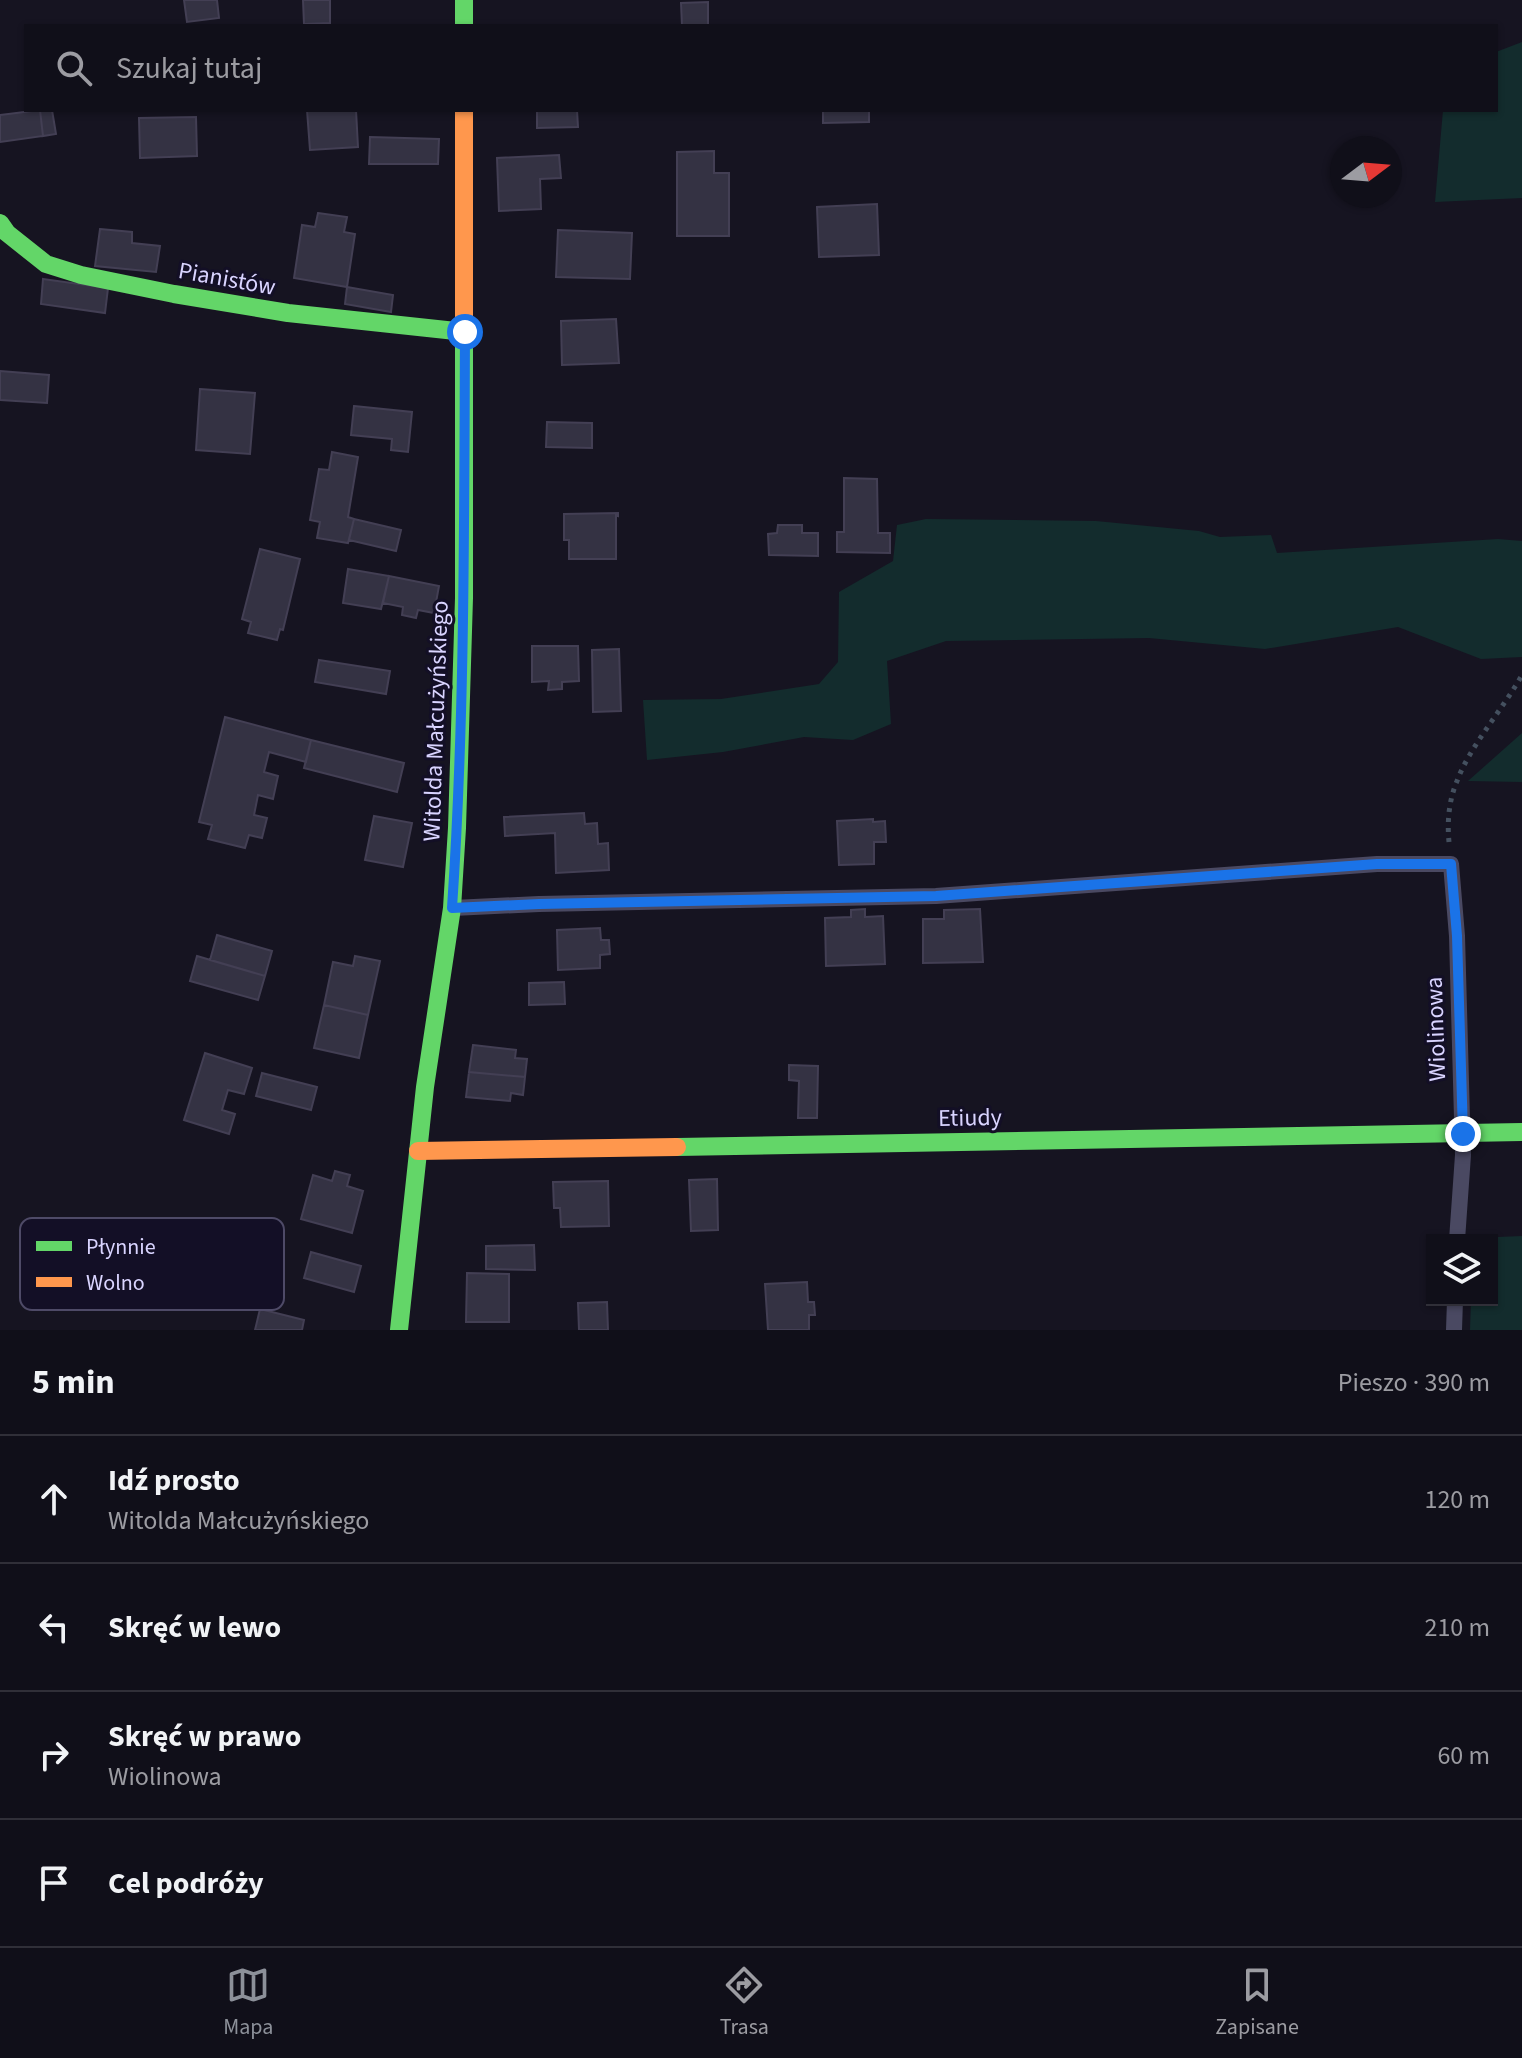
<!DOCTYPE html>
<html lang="pl">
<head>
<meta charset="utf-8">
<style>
	:root { --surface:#100f19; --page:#191822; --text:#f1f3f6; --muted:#9c9ca2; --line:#302f38; --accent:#8c9099 }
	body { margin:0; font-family:"Source Sans 3",sans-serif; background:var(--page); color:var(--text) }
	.controls { position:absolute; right:24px; bottom:24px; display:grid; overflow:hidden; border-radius:0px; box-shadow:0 2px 6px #0004 }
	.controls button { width:72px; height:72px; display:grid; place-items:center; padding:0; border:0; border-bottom:2px solid var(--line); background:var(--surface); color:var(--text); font:40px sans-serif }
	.compass { position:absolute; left:1330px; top:136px; width:72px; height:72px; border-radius:50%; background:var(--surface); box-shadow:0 2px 6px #0004; rotate:74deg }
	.stop { position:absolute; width:24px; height:24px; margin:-18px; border:6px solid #1a73e8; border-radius:50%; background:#fff }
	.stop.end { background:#1a73e8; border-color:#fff; box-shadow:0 2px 8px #0008 }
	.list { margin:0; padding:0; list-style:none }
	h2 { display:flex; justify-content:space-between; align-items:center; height:104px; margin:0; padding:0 32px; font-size:34px }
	h2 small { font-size:26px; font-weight:400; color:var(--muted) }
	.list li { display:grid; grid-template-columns:52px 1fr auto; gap:24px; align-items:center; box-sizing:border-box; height:128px; padding:0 32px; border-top:2px solid var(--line) }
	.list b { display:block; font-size:30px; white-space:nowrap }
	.list p { margin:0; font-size:26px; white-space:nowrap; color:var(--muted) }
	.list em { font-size:26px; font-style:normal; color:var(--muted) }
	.icon { flex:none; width:44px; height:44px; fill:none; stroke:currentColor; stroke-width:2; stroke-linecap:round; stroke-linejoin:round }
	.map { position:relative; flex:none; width:1522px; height:1330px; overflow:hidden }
	.search { position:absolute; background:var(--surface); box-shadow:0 2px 6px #0004; left:24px; right:24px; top:24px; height:88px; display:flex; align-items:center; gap:20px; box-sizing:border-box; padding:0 28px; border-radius:0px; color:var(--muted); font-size:30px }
	.sheet { height:616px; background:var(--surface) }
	nav { display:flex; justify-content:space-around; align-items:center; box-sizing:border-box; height:112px; border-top:2px solid var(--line); background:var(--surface); font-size:22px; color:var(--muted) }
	nav a { display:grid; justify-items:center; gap:4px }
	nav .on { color:var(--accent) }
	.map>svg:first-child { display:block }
	.green { fill:#132c2d }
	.building { fill:#343243; stroke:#433f54; stroke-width:2 }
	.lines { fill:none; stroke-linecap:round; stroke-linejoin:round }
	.path { stroke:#44505f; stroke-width:5; stroke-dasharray:4 6; stroke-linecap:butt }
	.lane { stroke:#4a4962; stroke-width:16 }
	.fast { stroke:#63d668; stroke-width:18 }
	.slow { stroke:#ff974d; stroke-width:18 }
	.route { stroke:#1a73e8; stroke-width:10 }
	.labels { text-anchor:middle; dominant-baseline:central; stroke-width:6; stroke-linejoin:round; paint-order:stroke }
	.street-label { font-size:24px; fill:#d9d4ff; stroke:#130f26 }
	.key { fill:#130f26; stroke:#4e4a67; stroke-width:2 }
	.key-label { font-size:22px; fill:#d9d4ff }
</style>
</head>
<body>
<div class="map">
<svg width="1522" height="1330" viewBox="0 0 1522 1330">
	<rect width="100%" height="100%" fill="#161421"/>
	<path class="green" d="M1522 42V198L1435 202 1443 110H1496V52Z
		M926 519 1096 521 1199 531 1220 537 1271 535 1277 553 1498 539 1522 541V657L1481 659 1398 627 1265 649 1149 638 946 641 887 661 891 724 853 740 804 737 723 752 647 760 643 700 721 699 819 684 838 662 839 592 893 561 897 525Z
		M1522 733V782L1468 781Z
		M1522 1236V1330H1470L1471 1300H1492V1240H1473V1238Z"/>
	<path class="building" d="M184 0H217L219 18 187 22Z
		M303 0H330V23L304 24Z
		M708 2V26H682L681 3Z
		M40 110H52L56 134 43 136Z
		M40 110 43 136 0 142V115Z
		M307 110H356L358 147 310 150Z
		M537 110H577L578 127 537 128Z
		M823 110H869V122L823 123Z
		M196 117 197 156 140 158 139 118Z
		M370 137 439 139 438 164H369Z
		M714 151V173H729V236H677V152Z
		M559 155 561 178 540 179 541 209 499 211 497 158Z
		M877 204 879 255 819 257 817 207Z
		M318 213 347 217 344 232 355 234 347 287 294 278 302 225 315 227Z
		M100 229 132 232V243L160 246 156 272 95 266Z
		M558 230 632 233 630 279 556 277Z
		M43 279 108 288 105 313 41 304Z
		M347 287 393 295 391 312 345 304Z
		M616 319 619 363 562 365 561 321Z
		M0 371 49 375 47 403 0 400Z
		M200 389 255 393 250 454 196 450Z
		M354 406 412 412 408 452 391 450 392 439 351 435Z
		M547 422 592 423V448L546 447Z
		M332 452 358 457 348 517 354 519 348 543 317 538 320 522 310 520 319 469 329 470Z
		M844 478 877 479 878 533H890V553L837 552V532H844Z
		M618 513V516L616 515V559H569V540H564V514Z
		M354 519 401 530 396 551 349 540Z
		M778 525H802V533H818V556L769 555 768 534 777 533Z
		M260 549 300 559 283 630 280 629 277 640 248 633 251 622 242 619Z
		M348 569 389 576 381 609 343 603Z
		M389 576 439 586 434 613 418 610 416 618 402 615 403 607 383 603Z
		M532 646H578L579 681 562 682V689L548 690 549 681 532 682Z
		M619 649 621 711 593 712 592 650Z
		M319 660 390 671 386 694 315 682Z
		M225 717 311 740 306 762 269 752 264 772 278 776 273 799 258 795 254 815 267 818 262 838 249 835 245 848 208 839 212 825 199 822Z
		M311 740 404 763 397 792 304 768Z
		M584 813 585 824 597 823 598 844 608 843 609 870 556 873 555 833 505 836 504 817Z
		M374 816 412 823 403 867 365 860Z
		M873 819V822L885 821 886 842H874V864L839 865 837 821Z
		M865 909V917L883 916 885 964 826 966 825 918 851 917V910Z
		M980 909 983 962 923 963V919H944V910Z
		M600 928 601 940H609L610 954 600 955V968L558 970 557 930Z
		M217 935 272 951 265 976 210 960Z
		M197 956 265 976 258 1000 190 981Z
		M355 956 380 961 368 1015 324 1005 333 962 353 966Z
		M564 982 565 1004 529 1005V983Z
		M324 1005 368 1015 359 1058 314 1048Z
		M473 1045 516 1050 515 1058 527 1059 525 1077 469 1072Z
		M205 1053 252 1068 244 1094 228 1090 222 1110 235 1114 229 1134 184 1120Z
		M789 1065 818 1066 817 1118H798L799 1081 789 1080Z
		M469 1072 525 1077 523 1095 511 1093 510 1101 466 1097Z
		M262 1073 317 1087 311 1110 256 1096Z
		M335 1171 350 1175 347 1186 363 1191 352 1233 301 1219 313 1175 332 1181Z
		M717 1179 718 1230 691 1231 689 1180Z
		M608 1181 609 1226 561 1227 560 1208H554L553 1182Z
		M534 1245 535 1270 486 1269V1246Z
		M311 1252 361 1266 354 1292 304 1278Z
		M467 1273 509 1274V1322H466Z
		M807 1282 808 1302H814L815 1315H809V1330H768L765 1284Z
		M607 1302 608 1330H579L578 1303Z
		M260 1309 304 1320 302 1330H255Z"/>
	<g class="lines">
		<path class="path" d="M1449 842C1447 821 1449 800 1457 781 1470 746 1503 709 1522 675"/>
		<path class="lane" d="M453 908 539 904 936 896 1377 864H1451L1457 936 1463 1155 1457 1240
			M1454 1330 1455 1300"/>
		<path class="fast" d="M464 0V26
			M0 223 7 233 46 264 81 275 174 294 288 313 465 332
			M677 1147 1522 1132
			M399 1330 425 1087 452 908 457 828 464 598V338"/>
		<path class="slow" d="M464 110V338
			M418 1151 677 1147"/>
	</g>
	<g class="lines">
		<path class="route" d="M465 332C464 524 465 716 452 908L539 904 936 896 1377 864H1451L1457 936 1463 1134"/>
	</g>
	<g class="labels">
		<g class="street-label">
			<text transform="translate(227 279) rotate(10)">Pianistów</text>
			<text transform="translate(436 721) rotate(-88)">Witolda Małcużyńskiego</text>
			<text transform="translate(1436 1029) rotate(-92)">Wiolinowa</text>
			<text transform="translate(970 1118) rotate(-1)">Etiudy</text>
		</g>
	</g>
	<rect x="20" y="1218" width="264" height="92" rx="12" class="key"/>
	<rect x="36" y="1241" width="36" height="10" fill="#63d668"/>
	<rect x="36" y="1277" width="36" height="10" fill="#ff974d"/>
	<g class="key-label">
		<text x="86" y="1254">Płynnie</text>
		<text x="86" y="1290">Wolno</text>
	</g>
</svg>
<div class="controls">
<button><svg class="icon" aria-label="layers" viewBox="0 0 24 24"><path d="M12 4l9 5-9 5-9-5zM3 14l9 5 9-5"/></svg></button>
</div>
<svg class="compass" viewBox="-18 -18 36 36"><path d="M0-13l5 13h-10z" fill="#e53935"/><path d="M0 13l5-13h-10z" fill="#9c9ca2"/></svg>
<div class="stop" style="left:465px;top:332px"></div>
<div class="stop end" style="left:1463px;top:1134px"></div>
<div class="search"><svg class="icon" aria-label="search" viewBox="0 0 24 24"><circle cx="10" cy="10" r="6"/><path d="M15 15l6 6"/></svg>Szukaj tutaj</div>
</div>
<section class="sheet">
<h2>5 min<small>Pieszo · 390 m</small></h2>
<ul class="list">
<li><svg class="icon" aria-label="ahead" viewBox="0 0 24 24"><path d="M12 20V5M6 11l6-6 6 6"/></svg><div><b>Idź prosto</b><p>Witolda Małcużyńskiego</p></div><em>120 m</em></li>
<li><svg class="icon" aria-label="left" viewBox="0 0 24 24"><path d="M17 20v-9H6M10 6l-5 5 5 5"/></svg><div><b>Skręć w lewo</b></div><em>210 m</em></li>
<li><svg class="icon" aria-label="right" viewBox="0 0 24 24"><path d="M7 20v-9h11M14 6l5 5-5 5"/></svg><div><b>Skręć w prawo</b><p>Wiolinowa</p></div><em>60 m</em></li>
<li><svg class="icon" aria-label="arrive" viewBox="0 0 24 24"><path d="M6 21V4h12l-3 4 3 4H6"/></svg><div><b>Cel podróży</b></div></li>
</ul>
</section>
<nav>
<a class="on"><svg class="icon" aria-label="map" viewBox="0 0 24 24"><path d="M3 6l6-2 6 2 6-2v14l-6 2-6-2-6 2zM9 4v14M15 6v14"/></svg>Mapa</a>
<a><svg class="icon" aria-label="directions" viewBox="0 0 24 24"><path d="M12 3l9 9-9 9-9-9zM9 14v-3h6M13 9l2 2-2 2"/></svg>Trasa</a>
<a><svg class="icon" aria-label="saved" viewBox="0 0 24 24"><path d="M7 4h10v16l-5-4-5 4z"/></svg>Zapisane</a>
</nav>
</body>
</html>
